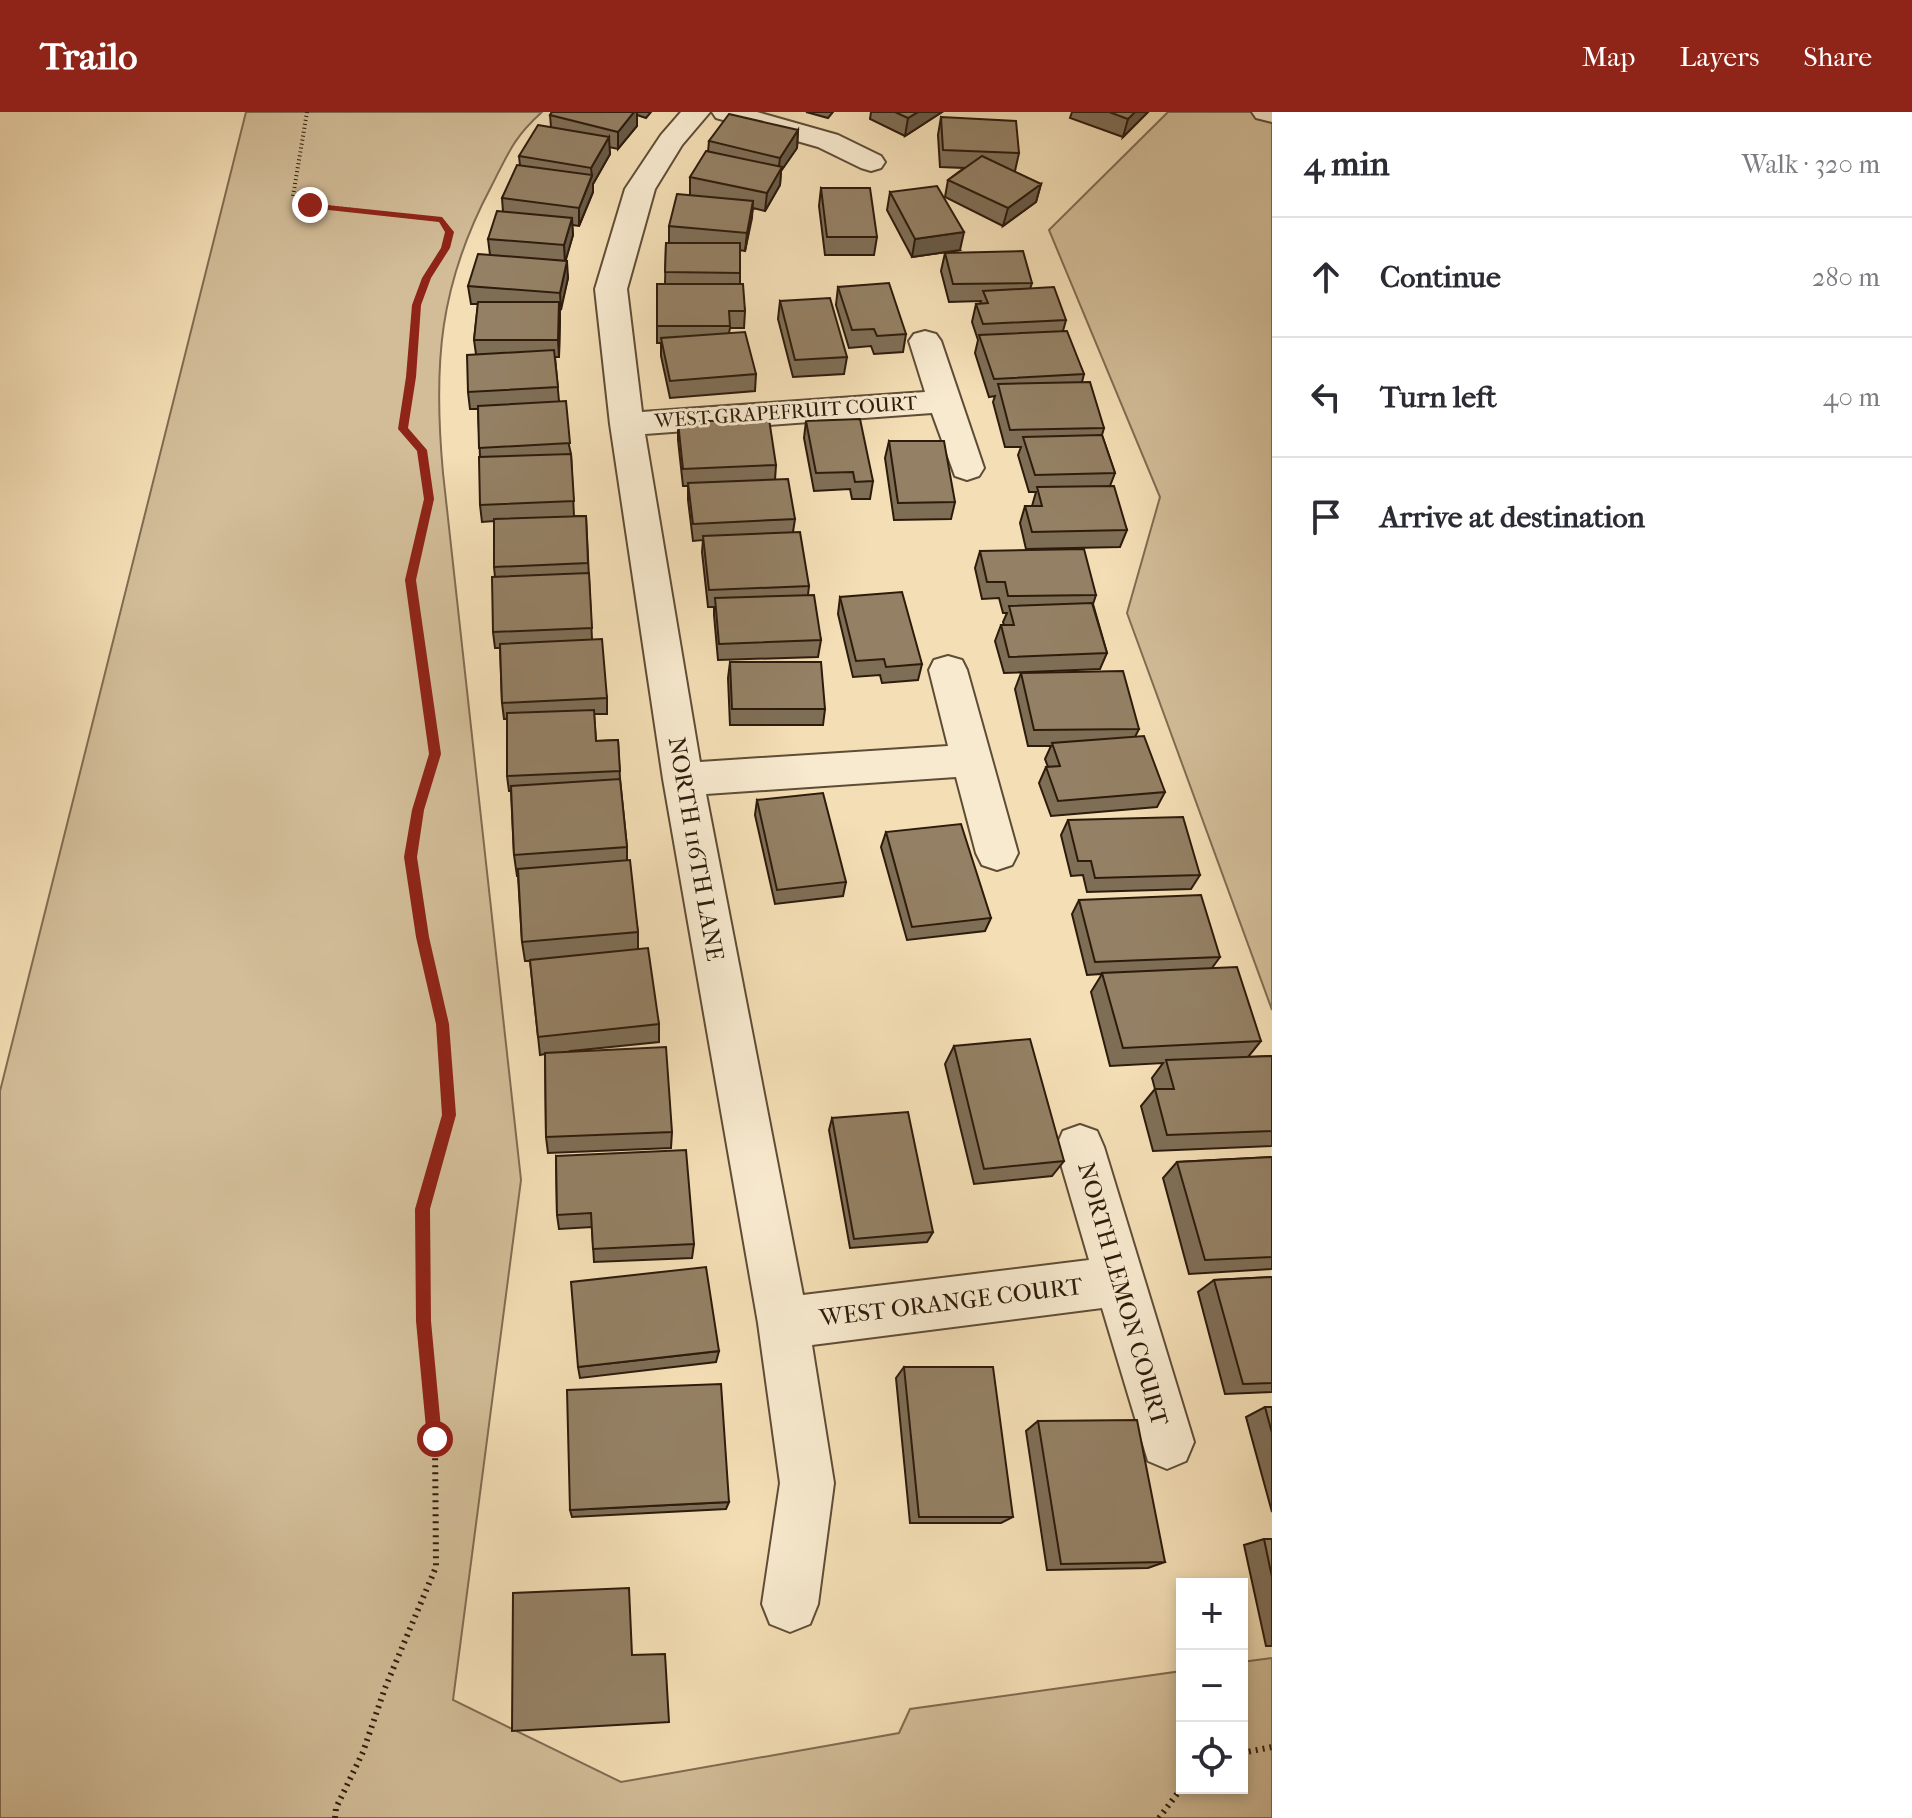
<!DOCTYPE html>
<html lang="en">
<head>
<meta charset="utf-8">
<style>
	:root { --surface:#fff; --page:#f7f7f7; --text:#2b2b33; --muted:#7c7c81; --line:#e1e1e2; --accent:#8f2418 }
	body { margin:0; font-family:"IM FELL French Canon",serif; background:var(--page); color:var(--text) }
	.controls { position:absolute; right:24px; bottom:24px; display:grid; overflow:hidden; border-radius:0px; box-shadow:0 4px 12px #0003 }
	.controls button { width:72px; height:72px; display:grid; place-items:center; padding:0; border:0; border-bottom:2px solid var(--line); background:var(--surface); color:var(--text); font:40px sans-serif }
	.stop { position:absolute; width:24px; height:24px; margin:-18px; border:6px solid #8f2418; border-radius:50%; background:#fff }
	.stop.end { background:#8f2418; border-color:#fff; box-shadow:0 2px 8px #0008 }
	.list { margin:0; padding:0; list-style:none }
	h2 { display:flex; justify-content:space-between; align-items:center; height:104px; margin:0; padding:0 32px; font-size:34px }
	h2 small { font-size:26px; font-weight:400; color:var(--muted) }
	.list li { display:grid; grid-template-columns:52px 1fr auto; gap:24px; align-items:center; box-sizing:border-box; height:120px; padding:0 32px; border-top:2px solid var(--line) }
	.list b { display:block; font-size:30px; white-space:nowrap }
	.list em { font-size:26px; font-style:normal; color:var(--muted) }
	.icon { flex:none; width:44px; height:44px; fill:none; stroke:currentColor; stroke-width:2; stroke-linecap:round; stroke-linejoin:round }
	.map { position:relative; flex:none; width:1272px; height:1706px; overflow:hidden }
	header { display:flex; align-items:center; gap:48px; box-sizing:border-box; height:112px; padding:0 40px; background:var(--accent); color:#fff }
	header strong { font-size:38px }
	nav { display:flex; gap:44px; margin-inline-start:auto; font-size:28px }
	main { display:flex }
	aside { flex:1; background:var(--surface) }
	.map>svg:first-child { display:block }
	.green { fill:#d2bd98; stroke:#806c52; stroke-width:2 }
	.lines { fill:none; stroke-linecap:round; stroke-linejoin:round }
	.minor-casing { stroke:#5f4c36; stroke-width:4 }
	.tertiary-casing { stroke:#5f4c36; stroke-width:4 }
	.path-far2 { stroke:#2d1b0c; stroke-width:4; stroke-dasharray:1 3; stroke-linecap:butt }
	.path-far1 { stroke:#2d1b0c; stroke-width:5; stroke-dasharray:2 4; stroke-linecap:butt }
	.path { stroke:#2d1b0c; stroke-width:6; stroke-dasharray:2 5; stroke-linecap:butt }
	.minor { fill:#f8eacf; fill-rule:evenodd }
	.tertiary { fill:#f8eacf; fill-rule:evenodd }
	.wall { fill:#7f6e56; stroke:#2d1b0c; stroke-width:2 }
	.shaded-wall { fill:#685a46; stroke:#2d1b0c; stroke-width:2 }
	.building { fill:#948064; stroke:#2d1b0c; stroke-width:2 }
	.route { fill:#8f2418 }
	.labels { text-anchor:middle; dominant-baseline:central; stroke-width:6; stroke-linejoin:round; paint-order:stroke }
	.far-street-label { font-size:20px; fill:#2d1b0c; stroke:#f8eacf }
	.street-label { font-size:24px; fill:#2d1b0c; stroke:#f8eacf }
</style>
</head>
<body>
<header>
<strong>Trailo</strong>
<nav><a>Map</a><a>Layers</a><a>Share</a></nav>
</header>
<main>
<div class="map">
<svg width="1272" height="1706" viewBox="0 0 1272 1706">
	<rect width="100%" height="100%" fill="#f4deb5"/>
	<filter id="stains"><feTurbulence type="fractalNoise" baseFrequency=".0025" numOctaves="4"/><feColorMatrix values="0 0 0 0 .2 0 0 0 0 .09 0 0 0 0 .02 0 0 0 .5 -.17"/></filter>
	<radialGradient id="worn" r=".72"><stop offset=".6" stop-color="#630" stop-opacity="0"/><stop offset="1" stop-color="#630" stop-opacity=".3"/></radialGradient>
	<path class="green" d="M246 0H542C513 26 508 42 491 75 439 173 433 252 443 361L521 1068 453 1588 621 1670 899 1621 910 1597 1182 1559V1676H1242V1550L1272 1546V1706H0V979Z
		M1168 0H1272V898L1127 501 1160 385 1049 118Z"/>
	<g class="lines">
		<defs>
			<path id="minor" d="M681 0H710L682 33 655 77 627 177 642 300 925 280 909 229 914 222 925 219 936 222 941 229 984 356 979 364 967 368 955 364 932 301 645 322 700 650 948 634 929 558 934 548 948 544 962 548 967 558 1018 741 1012 753 997 758 982 753 976 741 956 665 706 682 803 1183 1089 1148 1056 1035 1063 1019 1080 1013 1097 1019 1104 1035 1194 1330 1186 1349 1167 1357 1148 1349 1102 1196 812 1233 834 1371 818 1492 810 1512 790 1520 770 1512 762 1492 780 1371 758 1211 663 667 610 312 595 177 625 77 661 23Z
				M712 0H757L838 23 881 44 885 50 881 56 871 59 861 56 818 35 716 6Z"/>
			<path id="tertiary" d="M1252 0H1272V10L1256 6Z"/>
		</defs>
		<use href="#minor" class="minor-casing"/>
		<use href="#tertiary" class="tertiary-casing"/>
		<path class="path-far2" d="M307 0 293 84 310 93 442 108 449 120 446 136 427 166 417 193 403 317 422 338 429 387 419 429"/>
		<path class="path-far1" d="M420 427 410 468 435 642 418 698 411 745 422 825 442 912 448 986"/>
		<path class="path" d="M1242 1641 1272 1635
			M335 1706 336 1696 363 1640 385 1576 436 1455 435 1327 424 1209 422 1097 449 1003 448 984
			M1159 1706 1177 1682 1186 1676"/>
		<use href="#minor" class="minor"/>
		<use href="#tertiary" class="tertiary"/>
	</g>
	<path class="wall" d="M552 0H651L646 6 637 3V14L618 37 609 35 610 42 593 72V80L579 114 572 113 573 123 565 149 568 166 560 198 559 245H555L559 289 571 342 574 404H586L592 527 607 586V602H594L596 629 618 628 620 667 627 735V748L638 820V837L659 912V930L571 939 672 1020 671 1036 548 1041 546 1025 545 942 540 943 530 849H525L522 830 518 764H517L514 743 511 679H509L507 664V607H504L502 591 500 536H495L493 520 495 465 494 455V409L482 410 480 393V345L478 297H470L468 280 476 242 474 228 478 192H471L468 174 490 143 488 127 503 100 502 86 520 54 519 44 551 15 550 3Z
		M806 0H833L828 6Z
		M871 0H942L905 24 870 7Z
		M1072 0H1148L1123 25 1070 6Z
		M941 5 1019 41 1015 59H1012L1041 72 1036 90 1003 114 945 85 948 68 964 56 940 55 938 23Z
		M798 18 797 36 781 59 780 73 765 99 753 96 745 139 740 138V172L745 199 744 216H730L729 221 756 262 755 279 670 286 661 244V231H657V190L665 172 666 131H669V114L690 83V65L708 40 709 29Z
		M821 76 877 125 874 143H825L819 94Z
		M890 80 960 138 912 145 887 98Z
		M945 141 1032 171 1030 177 1066 208 1063 219 1084 262 1082 270 1104 316 1102 323 1115 361 1110 374 1127 418 1120 435 1026 437 1020 411 1025 394H1032L1036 380H1029L1018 343 1021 335H1005L993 290 995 284 989 285 975 241 978 228 972 210 976 192H980L981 189 949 190 941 159Z
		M838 175 906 222 903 240 874 242 871 234 849 236 836 193Z
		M780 189 847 245 844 262 793 265 778 207Z
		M806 309 873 369 870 387H852L850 377 814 379 804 326Z
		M678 310 776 353 775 368 795 407 793 420 809 474 808 483 821 528 818 545 718 548 714 503V495H708L702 440 703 428 693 429 688 388V374H683L678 328Z
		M889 329 955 390 951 407 894 408 885 346Z
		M980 439 1096 483 1093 492 1107 541 1100 557 1004 561 995 529 1001 513H1004L1003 510 1007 501H1003L999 486 982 487 975 456Z
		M840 485 922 552 918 568 882 571 880 563 853 565 838 502Z
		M730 550 825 597 823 613H730L728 566Z
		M1021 561 1139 617 1135 625 1165 680 1157 695 1051 704 1039 671 1046 655H1048L1045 647 1051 634H1028L1015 577Z
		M757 688 846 770 843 784 775 792 755 703Z
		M1068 708 1200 763 1191 777 1087 780 1083 763 1071 764 1061 723Z
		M886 720 991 806 985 819 907 828 881 735Z
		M1079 788 1220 845 1212 856 1261 929 1248 945 1272 944V1034L1153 1039 1141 994 1155 977 1152 966 1163 951 1110 954 1091 880 1102 862 1087 863 1072 802Z
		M954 934 1064 1049 1052 1064 974 1072 945 952Z
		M832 1006 933 1120 927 1130 850 1136 829 1018Z
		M556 1044 694 1132 692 1146 594 1150 592 1115 559 1117 557 1103Z
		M1272 1045V1157L1189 1162 1163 1066 1177 1050Z
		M1272 1165V1280L1225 1282 1198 1180 1214 1168Z
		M719 1239 716 1250 580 1266 578 1255Z
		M904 1255 1013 1405 1001 1411H910L896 1266Z
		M1265 1295H1272V1400L1246 1305Z
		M1038 1309 1165 1450 1148 1456 1047 1458 1026 1319Z
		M729 1390 726 1397 572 1405 570 1398Z
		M1264 1427H1272V1534H1266L1244 1433Z"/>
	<path class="shaded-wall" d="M634 0H637V14L618 37V20Z
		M918 0H942L905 24 908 6Z
		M1135 0H1148L1123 25 1128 7Z
		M798 18 797 36 781 59 780 73 765 99 767 81 778 61 780 46Z
		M609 25 610 42 593 72V80L579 114V96L592 64 591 56Z
		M1041 72 1036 90 1003 114 1008 96Z
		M753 89 752 106 745 139 747 121Z
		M572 106 573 123 565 151 564 133Z
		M964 120 960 138 912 145 915 127Z
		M567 149 568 166 561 198 560 181Z
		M559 190 560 208 559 245 558 228Z"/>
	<path class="building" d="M552 0H634L618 20 550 3Z
		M895 0H918L908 6Z
		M1109 0H1135L1128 7Z
		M729 2 798 18 780 46 709 29Z
		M941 5 1016 9 1019 41 943 38Z
		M538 13 609 25 591 56 519 44Z
		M706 39 782 55 767 81 690 65Z
		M982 44 1041 72 1008 96 948 68Z
		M517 53 592 63 579 96 502 86Z
		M937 74 964 120 915 127 890 80Z
		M821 76H870L877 125H827Z
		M677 82 753 89 747 121 669 114Z
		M497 99 572 106 564 133 488 127Z
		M666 131H740V161L665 160Z
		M1023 139 1032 171 953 172 945 141Z
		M478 142 567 149 560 181 468 174Z
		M889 171 906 222 877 224 874 217 852 218 838 175Z
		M657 172H743L745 199H729L730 214H657Z
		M1054 175 1066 208 983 212 976 192 988 191 983 179Z
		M830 186 847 245 795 248 780 189Z
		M478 190H559L558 228H474Z
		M1067 219 1084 262 994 267 979 223Z
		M745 220 756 262 670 269 661 226Z
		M554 238 558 275 468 280 467 243Z
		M1090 270 1104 316 1010 318 998 272Z
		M566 289 570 331 479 336 478 294Z
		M769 307 776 353 683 357 678 310Z
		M860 307 873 369 855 370 853 360 816 361 806 309Z
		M1102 323 1115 361 1035 363 1023 325Z
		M889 329H944L955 390 898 391Z
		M571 342 574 389 480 393 479 345Z
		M788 367 795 407 693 412 688 371Z
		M1114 374 1127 418 1032 420 1025 394H1042L1037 375Z
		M586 404 588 451 494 455V407Z
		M800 420 809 474 709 478 703 424Z
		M1084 437 1096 483 1008 484 1005 470H987L980 439Z
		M589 461 592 516 493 520 492 465Z
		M902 480 922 552 886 555 884 547 856 549 840 485Z
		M814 483 821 528 719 532 715 486Z
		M1092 491 1107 541 1009 545 1001 513H1014L1009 494Z
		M602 527 607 586 502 591 500 532Z
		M730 550H821L825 597H732Z
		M1123 559 1139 617 1034 618 1021 561Z
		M594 598 596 629 618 628 620 659 507 664V601Z
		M1144 624 1165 680 1058 689 1046 655 1060 654 1052 631Z
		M620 667 627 735 514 743 511 674Z
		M823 681 846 770 777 778 757 688Z
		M1183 705 1200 763 1095 766 1091 749H1078L1068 708Z
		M961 712 991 806 912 815 886 720Z
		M630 748 638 820 522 830 518 757Z
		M1201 783 1220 845 1095 850 1079 788Z
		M648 836 659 912 538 925 530 848Z
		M1237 855 1261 929 1123 936 1102 861Z
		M1030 927 1064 1049 984 1057 954 934Z
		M666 935 672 1020 546 1025 545 941Z
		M1272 944V1019L1167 1023 1155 977H1174L1166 948Z
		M908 1000 933 1120 854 1127 832 1006Z
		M686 1038 694 1132 593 1137 591 1101 557 1103 556 1044Z
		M1272 1045V1145L1205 1148 1177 1050Z
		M706 1155 719 1239 578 1255 571 1170Z
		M1272 1165V1271L1243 1272 1214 1168Z
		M904 1255H993L1013 1405H919Z
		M721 1272 729 1390 570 1398 567 1278Z
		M1265 1295H1272V1321Z
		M1137 1308 1165 1450 1061 1452 1038 1309Z
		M1264 1427H1272V1465Z
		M629 1476 632 1543 665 1542 669 1610 512 1619 513 1481Z"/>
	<path class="route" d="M307 91 442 105 454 120 450 136 431 166 421 193 416 265 408 316 427 338 434 387 416 468 441 642 424 698 417 745 429 825 449 912 456 1003 430 1097 431 1209 442 1327 435 1335 427 1327 416 1209 415 1097 442 1003 436 912 416 825 404 745 412 698 429 642 405 468 424 387 417 339 398 317 406 265 412 193 422 166 441 136 445 120 439 110 310 96Z"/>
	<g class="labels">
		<g class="far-street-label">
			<text transform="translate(786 300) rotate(-4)">WEST GRAPEFRUIT COURT</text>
		</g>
		<g class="street-label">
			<text transform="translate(696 737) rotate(80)">NORTH 116TH LANE</text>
			<text transform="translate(1123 1182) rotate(74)">NORTH LEMON COURT</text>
			<text transform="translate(951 1190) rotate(-7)">WEST ORANGE COURT</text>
		</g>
	</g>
	<rect width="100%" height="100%" filter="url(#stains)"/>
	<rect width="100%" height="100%" fill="url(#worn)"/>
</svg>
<div class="controls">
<button>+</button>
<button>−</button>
<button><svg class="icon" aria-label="locate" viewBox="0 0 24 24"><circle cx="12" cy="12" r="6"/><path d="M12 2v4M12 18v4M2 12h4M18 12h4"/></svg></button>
</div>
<div class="stop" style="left:435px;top:1327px"></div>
<div class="stop end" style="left:310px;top:93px"></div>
</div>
<aside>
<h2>4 min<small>Walk · 320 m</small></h2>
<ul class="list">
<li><svg class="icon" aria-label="ahead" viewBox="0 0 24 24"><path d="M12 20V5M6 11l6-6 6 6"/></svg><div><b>Continue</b></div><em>280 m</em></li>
<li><svg class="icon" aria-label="left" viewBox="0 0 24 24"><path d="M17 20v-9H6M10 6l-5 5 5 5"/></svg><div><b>Turn left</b></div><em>40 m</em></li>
<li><svg class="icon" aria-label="arrive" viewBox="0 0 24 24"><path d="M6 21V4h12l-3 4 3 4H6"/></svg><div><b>Arrive at destination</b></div></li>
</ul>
</aside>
</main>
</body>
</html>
